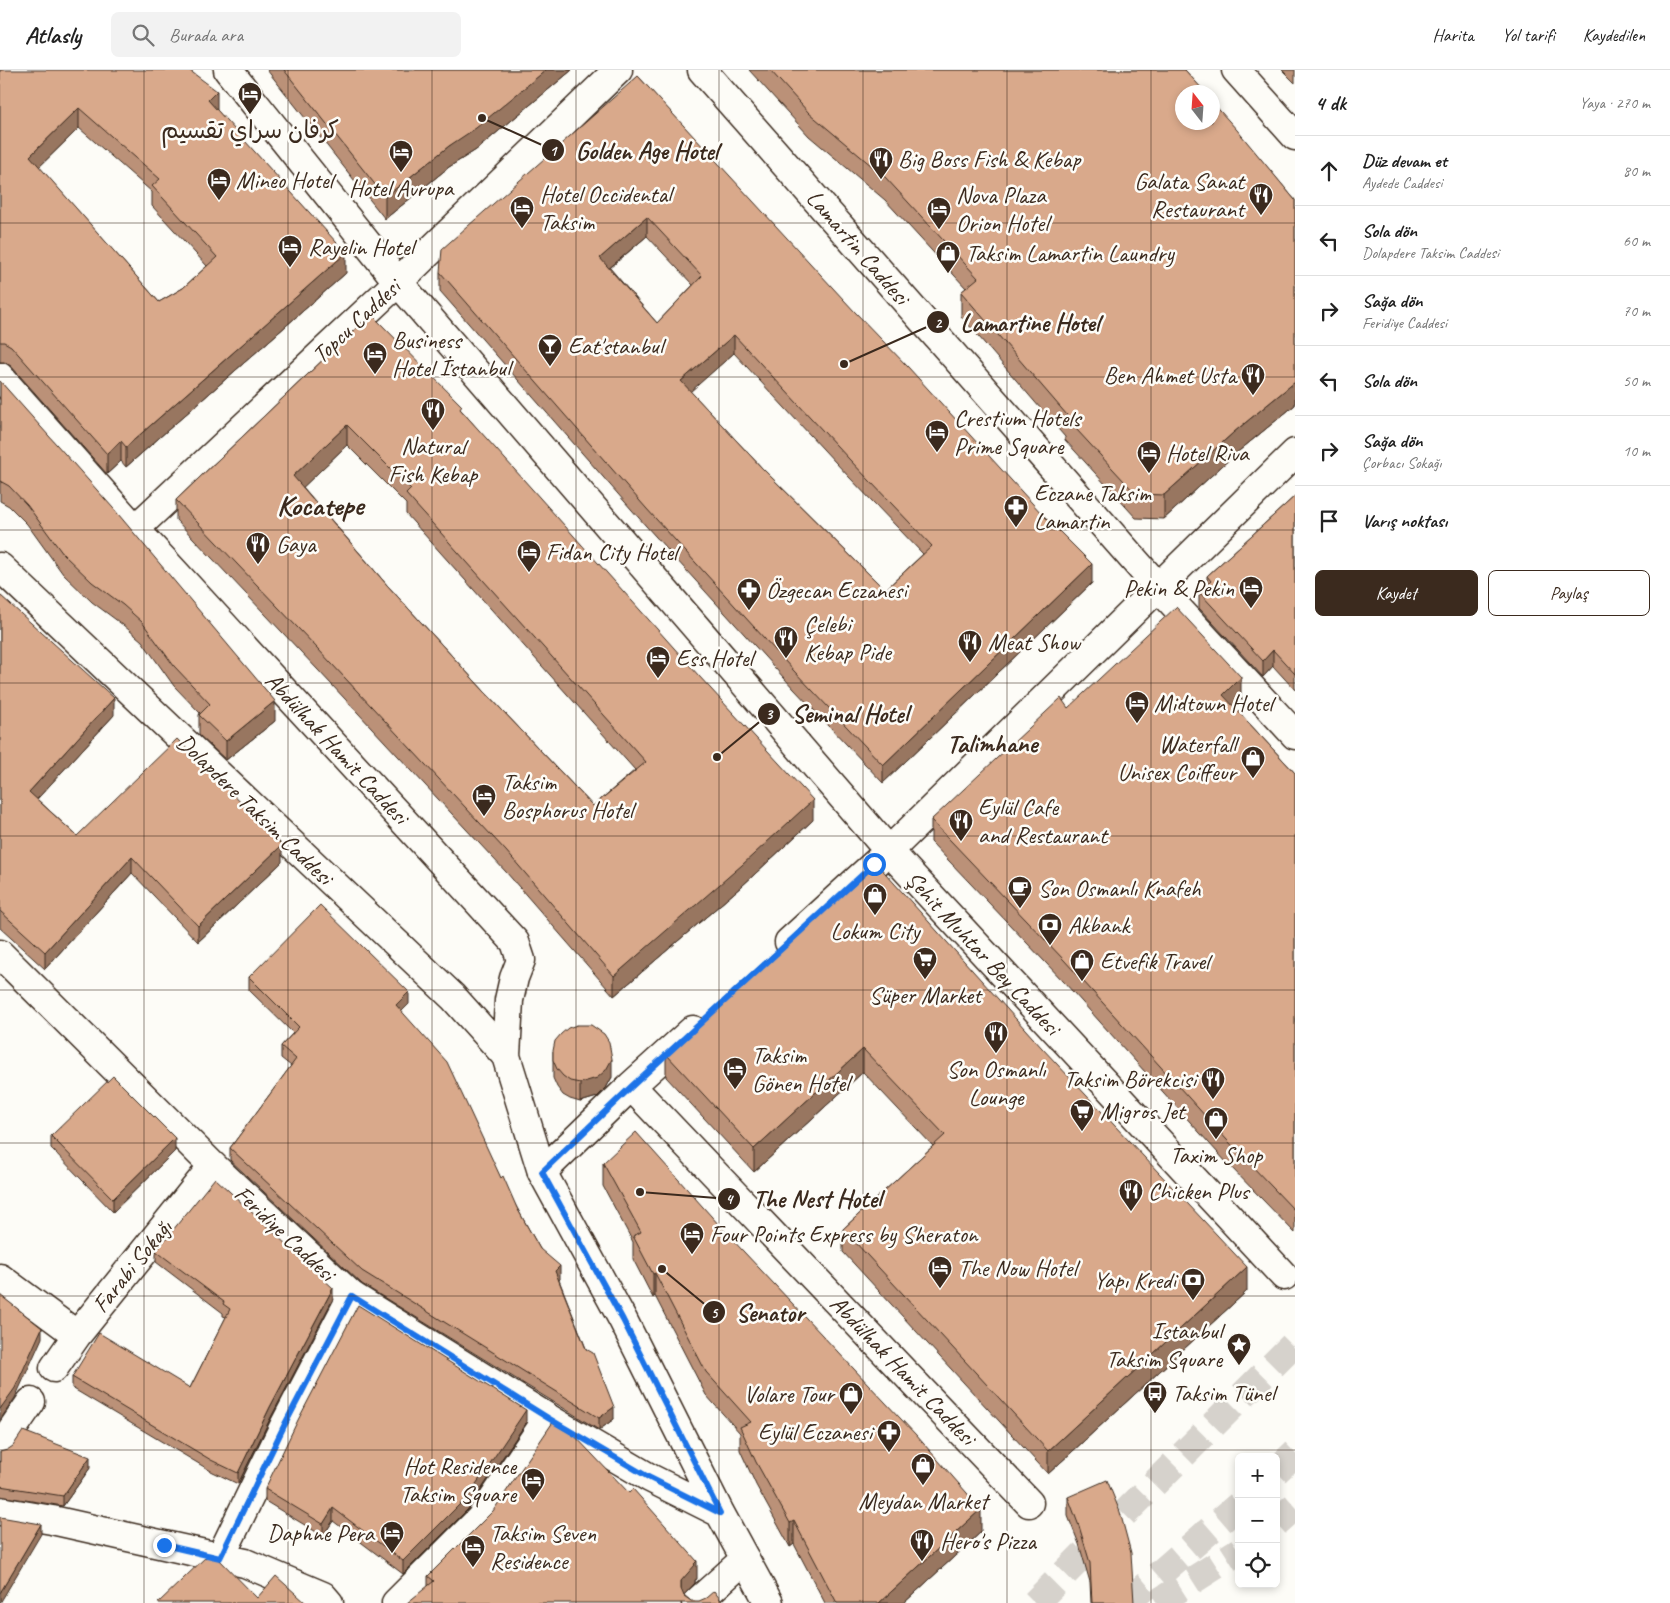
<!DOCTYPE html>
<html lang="tr">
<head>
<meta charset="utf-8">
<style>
	:root { --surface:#fff; --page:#f2f2f2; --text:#222; --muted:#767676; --line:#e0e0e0; --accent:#3b2a1e }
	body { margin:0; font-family:Caveat,"Playpen Sans Arabic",sans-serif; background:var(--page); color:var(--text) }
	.controls { position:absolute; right:15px; bottom:15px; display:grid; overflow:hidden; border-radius:8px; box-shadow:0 2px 8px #0003 }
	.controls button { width:45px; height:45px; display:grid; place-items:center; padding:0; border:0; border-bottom:1px solid var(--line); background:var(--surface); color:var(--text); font:25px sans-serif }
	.compass { position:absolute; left:1175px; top:15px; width:45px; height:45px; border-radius:50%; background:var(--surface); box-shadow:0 2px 8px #0003; rotate:343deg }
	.stop { position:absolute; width:15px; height:15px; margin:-11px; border:4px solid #1a73e8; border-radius:50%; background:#fff }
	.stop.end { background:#1a73e8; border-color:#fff; box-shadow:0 1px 5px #0008 }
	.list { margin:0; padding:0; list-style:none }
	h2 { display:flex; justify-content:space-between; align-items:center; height:65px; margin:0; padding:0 20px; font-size:21px }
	h2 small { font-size:16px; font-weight:400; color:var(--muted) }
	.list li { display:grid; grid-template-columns:32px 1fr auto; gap:15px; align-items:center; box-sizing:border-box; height:70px; padding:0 20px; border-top:1px solid var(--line) }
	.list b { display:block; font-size:19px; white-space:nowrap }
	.list p { margin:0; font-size:16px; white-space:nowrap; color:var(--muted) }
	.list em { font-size:16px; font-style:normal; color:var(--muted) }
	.actions { display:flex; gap:10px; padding:15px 20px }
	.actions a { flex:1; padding:11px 0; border:1px solid var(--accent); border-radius:8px; text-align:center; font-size:18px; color:var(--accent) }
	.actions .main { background:var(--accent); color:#fff }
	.icon { flex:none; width:28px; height:28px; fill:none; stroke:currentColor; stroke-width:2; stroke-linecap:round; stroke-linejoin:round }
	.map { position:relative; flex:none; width:1295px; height:1533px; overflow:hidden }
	header { display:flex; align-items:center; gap:30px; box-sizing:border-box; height:70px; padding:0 25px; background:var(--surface); border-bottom:1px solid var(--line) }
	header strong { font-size:24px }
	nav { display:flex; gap:28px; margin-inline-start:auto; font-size:18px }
	.search { width:350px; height:45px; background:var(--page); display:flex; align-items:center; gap:12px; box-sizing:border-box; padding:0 18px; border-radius:8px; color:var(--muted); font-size:19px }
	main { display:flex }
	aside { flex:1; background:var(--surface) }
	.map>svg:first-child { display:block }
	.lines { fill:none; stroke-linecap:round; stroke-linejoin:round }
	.primary-tunnel { stroke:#d6d2cc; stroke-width:28; stroke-dasharray:28 14; stroke-linecap:butt }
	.street-casing { stroke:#3b2a1e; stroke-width:31 }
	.secondary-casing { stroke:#3b2a1e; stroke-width:31 }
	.street { stroke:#fdfcf7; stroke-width:28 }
	.secondary { stroke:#fdfcf7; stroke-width:28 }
	.wall { fill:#bb9178; stroke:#3b2a1e; fill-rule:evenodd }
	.shaded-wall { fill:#987661; stroke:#3b2a1e }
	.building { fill:#d9a98b; stroke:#3b2a1e; fill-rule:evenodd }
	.route { stroke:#1a73e8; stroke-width:6 }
	.grid { fill:none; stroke:#3b2a1e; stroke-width:1; stroke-opacity:0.55 }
	.labels { text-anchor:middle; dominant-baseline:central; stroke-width:5; stroke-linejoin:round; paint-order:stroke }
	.poi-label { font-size:24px; fill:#3b2a1e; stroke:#fdfcf7; text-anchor:start }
	.street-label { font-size:24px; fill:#3b2a1e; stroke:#fdfcf7 }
	.quarter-label { font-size:26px; font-weight:bold; fill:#3b2a1e; stroke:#fdfcf7 }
	.district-label { font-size:29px; font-weight:bold; fill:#3b2a1e; stroke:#fdfcf7 }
	.leader { fill:none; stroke:#3b2a1e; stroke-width:2 }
	.callout-dot { fill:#3b2a1e; stroke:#fdfcf7; stroke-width:2 }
	.mark-label { font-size:15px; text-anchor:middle; font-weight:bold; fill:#fff }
	.callout-label { font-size:25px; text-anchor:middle; font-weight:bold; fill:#3b2a1e; stroke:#fdfcf7; stroke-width:5; stroke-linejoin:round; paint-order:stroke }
</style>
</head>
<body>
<header>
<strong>Atlasly</strong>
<div class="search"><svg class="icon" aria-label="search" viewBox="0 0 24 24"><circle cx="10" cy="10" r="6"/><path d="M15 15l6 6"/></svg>Burada ara</div>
<nav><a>Harita</a><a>Yol tarifi</a><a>Kaydedilen</a></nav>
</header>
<main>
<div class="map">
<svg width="1295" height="1533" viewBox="0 0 1295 1533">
	<rect width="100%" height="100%" fill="#fdfcf7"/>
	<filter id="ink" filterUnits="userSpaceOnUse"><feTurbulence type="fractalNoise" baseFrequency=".02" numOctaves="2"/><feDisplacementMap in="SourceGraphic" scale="10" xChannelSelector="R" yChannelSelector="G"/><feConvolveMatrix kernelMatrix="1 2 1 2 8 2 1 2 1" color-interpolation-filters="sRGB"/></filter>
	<g filter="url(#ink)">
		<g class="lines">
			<path class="primary-tunnel" d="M1276 1401 1295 1383
				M1276 1453 1295 1436
				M1035 1533 1295 1273
				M1126 1533 1239 1435
				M1157 1533 1239 1481"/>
			<defs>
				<path id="street" d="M228 0 398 212 889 781 1284 1206
					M702 0 1158 517 1295 665
					M1236 0 1295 66
					M135 459 398 212 618 0
					M789 872 889 781 1295 383
					M631 1016 1029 1433
					M542 1102 631 1016 693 960
					M0 1208 77 1265
					M54 1298 77 1265 213 1096
					M0 1377 31 1332
					M0 1441 52 1450 245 1493 323 1526 329 1533
					M220 1488 284 1356 352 1226
					M396 1533 480 1449 548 1348
					M696 1533 745 1489"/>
				<path id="secondary" d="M0 307 135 459 515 872 521 890 514 908 509 930 506 986 542 1102 623 1250 720 1443 769 1533
					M0 497 453 927 506 986
					M0 884 213 1096 352 1226 548 1348 650 1408 720 1443"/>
			</defs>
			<use href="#street" class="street-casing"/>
			<use href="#secondary" class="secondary-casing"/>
			<use href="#street" class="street"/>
			<use href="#secondary" class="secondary"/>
		</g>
		<path class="wall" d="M0 0 217 40 346 203 126 397 121 391 107 404 11 296 4 292H0ZM79 58 152 122V136L207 196 183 218 159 232 39 97Z
			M267 0H572L476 80 449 97 385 149Z
			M749 0H1185L1295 130V335L1234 385 1164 449 1136 448 1065 370V367L961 246V222L966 218 885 130 809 66Z
			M1282 0H1295V13Z
			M638 6 1092 513 883 713 794 619 646 456 440 221V202ZM647 166 693 215 657 253 610 198ZM734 283 849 407 923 484 885 520 762 398 690 321Z
			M371 244 462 341 813 750 742 816 614 926 506 802 318 600 176 450V430ZM347 375 406 434V444L635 700 593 736 484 621 387 515 303 417Z
			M0 311 275 651 226 690 199 665V645L200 643 174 616 142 571 123 555 92 532 63 504 27 454 9 436 0 431Z
			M1295 426V620L1273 596 1263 607 1199 538V522L1207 515V506Z
			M0 525 114 645 37 729 77 766 282 792 198 872 132 803 45 899 0 858Z
			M1241 629 1234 637 1295 703V1163L1227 1093 1064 912 931 772V750L1068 638Z
			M775 883 1247 1221 1048 1404 843 1182V1159L933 1076 863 1002 754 1102 666 1007V984Z
			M249 907 409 934 401 942 501 1108 517 1138 540 1179 560 1209 559 1210 614 1349 599 1360 362 1214 230 1090V1078L291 996 281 988V976L293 963 249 920Z
			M553 981 612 1007 606 1018 597 1027 580 1032 570 1029 563 1025 557 1017 553 1008Z
			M51 1066 175 1081 113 1142 51 1078Z
			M603 1093 981 1462 904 1533H825L794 1474 790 1477 756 1415 740 1380V1363L706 1325 655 1226 653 1228 633 1189V1172L603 1116Z
			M156 1181 333 1229 270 1349 238 1414 211 1401 72 1318V1307L190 1318 226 1247 223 1246V1243L156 1192Z
			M526 1353 468 1439 403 1504 333 1451 323 1466 265 1431V1419Z
			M0 1382 90 1398 63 1436 0 1426Z
			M1068 1427 1134 1533H1091L1090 1512 1079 1474 1068 1446Z
			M428 1506 697 1509 695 1510V1513L684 1525 691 1531 428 1516Z"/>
		<path class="shaded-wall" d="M546 0H572L476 80 449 97 385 149V127L449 76Z
			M217 21V41L208 30Z
			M79 38V58L30 106V86Z
			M647 147V166L600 206V188Z
			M346 183V203L126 397V377Z
			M734 265V283L681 330V311Z
			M1295 312V335L1234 385 1164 449V425L1234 362Z
			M347 355V375L293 427V406Z
			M121 371V391L107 404V384Z
			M1092 494V513L883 713V695Z
			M1273 580V596L1263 607V591Z
			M1241 607V629L1223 648V625Z
			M114 628V645L29 738V722Z
			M275 631V651L226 690V671Z
			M813 730V750L742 816 614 926V906Z
			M282 775V792L198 872V856Z
			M132 787V803L45 899V882Z
			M409 922V934L396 947V935Z
			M863 979V1002L754 1102V1079Z
			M612 989V1007L606 1018 597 1027 580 1032V1013Z
			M175 1068V1081L113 1142V1129Z
			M560 1196V1209L555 1214V1201Z
			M1247 1197V1221L1048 1404V1381Z
			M655 1203V1226L653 1228V1204Z
			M333 1218V1229L270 1349 238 1414V1403L270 1337Z
			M42 1258V1268L15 1328 0 1350V1339Z
			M614 1337V1349L599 1360V1348Z
			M526 1340V1353L468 1439 403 1504V1491Z
			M90 1387V1398L63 1436V1426Z
			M333 1438V1451L323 1466V1454Z
			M981 1439V1462L904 1533H879Z
			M794 1451V1474L790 1477V1453Z
			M41 1454V1464L0 1533V1523Z
			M697 1491V1509L695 1510V1513L681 1528V1511L694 1494Z"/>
		<path class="building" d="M0 0H189L217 21 208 30 346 183 126 377 121 371 107 384 11 276 4 272H0ZM79 38 160 109 152 116 217 187 183 218 159 232 30 86Z
			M284 0H546L476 58 449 76 385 127Z
			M770 0H1185L1205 22H1182V52H1212V32L1237 60 1295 130V312L1234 362 1164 425 1136 424 1065 347 1067 345 961 222 978 208 885 107 809 43Z
			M638 6 855 242 908 297 1042 444 1092 494 883 695 794 601 646 438 440 202 442 179ZM647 147 702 206 657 253 600 188ZM734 265 849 389 932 476 885 520 762 398 681 311Z
			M371 244 462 336 460 339 523 409 699 606 813 730 742 795 614 906 506 781 318 579 176 430ZM347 355 411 419 406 424 646 692 593 736 484 621 387 515 293 406Z
			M0 311 113 438 275 631 226 671 199 645 210 634 174 596 142 552 123 535 92 512 63 484 27 435 9 416 0 411Z
			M1295 426V604L1273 580 1263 591 1199 522 1211 511 1207 506Z
			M0 525 114 628 29 722 77 766 177 669 216 707 282 775 198 856 132 787 45 882 0 841Z
			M1176 537 1241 607 1223 625 1295 703V1141L1227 1070 1064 890 931 750 1061 628 1068 638Z
			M877 794 1042 978 1247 1197 1048 1381 843 1159 945 1065 863 979 754 1079 666 984 775 883Z
			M320 835 409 922 396 935 447 992 501 1108 503 1106 517 1138 540 1179 560 1196 555 1201 586 1279 593 1283 614 1337 599 1348 362 1201 230 1078 296 989 281 976 299 957 249 907Z
			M577 955H591L604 964 609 972 612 989 606 1000 597 1008 580 1013 570 1011 563 1006 557 999 553 990V981L555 971 561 964 568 958Z
			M113 1006 175 1068 113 1129 51 1066Z
			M636 1062 728 1165 916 1365 981 1439 879 1533H837L794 1451 790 1453 756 1392 740 1357 751 1352 706 1302 655 1203 653 1204 633 1166 641 1162 603 1093Z
			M215 1108 333 1218 270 1337 238 1403 211 1390 72 1307 99 1263 190 1318 230 1239 223 1234 224 1232 156 1181Z
			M0 1225 42 1258 15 1318 0 1339Z
			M358 1235 526 1340 468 1426 403 1491 333 1438 323 1454 265 1419 298 1350Z
			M553 1352 573 1364 629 1423 633 1419 697 1491 694 1494 695 1495 681 1511V1519L684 1526 691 1531H699L706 1528 714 1521 723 1533H407L434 1511 428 1506 493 1441Z
			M23 1361 90 1387 63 1426 0 1416V1382L7 1380 13 1376Z
			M1107 1410 1120 1442 1131 1483 1134 1533H1092L1090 1493 1079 1456 1068 1427Z
			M0 1447 41 1454 0 1523Z
			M209 1484 216 1486 257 1528 276 1506 306 1533H158Z"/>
	</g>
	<g class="lines" filter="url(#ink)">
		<path class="route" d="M164 1475 220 1488 284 1356 352 1226 548 1348 650 1408 720 1443 623 1250 542 1102 632 1016 874 794"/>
	</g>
	<path class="grid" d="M144 0V1533M288 0V1533M432 0V1533M576 0V1533M719 0V1533M863 0V1533M1007 0V1533M1151 0V1533M0 153H1295M0 307H1295M0 460H1295M0 613H1295M0 766H1295M0 920H1295M0 1073H1295M0 1226H1295M0 1380H1295"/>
	<defs>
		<symbol id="hotel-pin" viewBox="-11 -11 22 30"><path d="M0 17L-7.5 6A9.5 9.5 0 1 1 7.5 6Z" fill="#3b2a1e" stroke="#fdfcf7"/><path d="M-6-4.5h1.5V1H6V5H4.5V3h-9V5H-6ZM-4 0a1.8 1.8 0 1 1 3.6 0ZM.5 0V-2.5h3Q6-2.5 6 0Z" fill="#fff"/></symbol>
		<symbol id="restaurant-pin" viewBox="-11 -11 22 30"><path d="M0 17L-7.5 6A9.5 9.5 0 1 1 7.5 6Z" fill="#3b2a1e" stroke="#fdfcf7"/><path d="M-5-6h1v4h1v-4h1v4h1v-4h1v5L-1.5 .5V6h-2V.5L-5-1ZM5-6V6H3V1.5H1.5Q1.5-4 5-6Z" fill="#fff"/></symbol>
		<symbol id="shop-pin" viewBox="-11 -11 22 30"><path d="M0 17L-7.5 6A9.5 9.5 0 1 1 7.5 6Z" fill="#3b2a1e" stroke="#fdfcf7"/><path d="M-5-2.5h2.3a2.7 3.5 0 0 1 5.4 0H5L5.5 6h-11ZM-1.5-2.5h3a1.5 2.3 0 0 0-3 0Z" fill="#fff"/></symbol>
		<symbol id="bar-pin" viewBox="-11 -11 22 30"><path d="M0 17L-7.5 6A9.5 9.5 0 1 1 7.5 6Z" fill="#3b2a1e" stroke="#fdfcf7"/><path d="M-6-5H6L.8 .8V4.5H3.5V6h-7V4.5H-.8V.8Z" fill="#fff"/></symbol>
		<symbol id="pharmacy-pin" viewBox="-11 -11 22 30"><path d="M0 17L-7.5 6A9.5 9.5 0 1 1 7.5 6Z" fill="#3b2a1e" stroke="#fdfcf7"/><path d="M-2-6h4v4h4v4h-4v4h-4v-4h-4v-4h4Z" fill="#fff"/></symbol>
		<symbol id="cafe-pin" viewBox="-11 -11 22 30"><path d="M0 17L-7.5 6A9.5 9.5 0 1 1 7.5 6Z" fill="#3b2a1e" stroke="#fdfcf7"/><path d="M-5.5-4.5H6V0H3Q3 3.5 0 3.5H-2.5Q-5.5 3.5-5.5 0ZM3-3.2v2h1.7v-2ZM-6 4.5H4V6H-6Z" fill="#fff"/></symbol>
		<symbol id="bank-pin" viewBox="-11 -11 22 30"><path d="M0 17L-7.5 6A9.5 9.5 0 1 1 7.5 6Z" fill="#3b2a1e" stroke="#fdfcf7"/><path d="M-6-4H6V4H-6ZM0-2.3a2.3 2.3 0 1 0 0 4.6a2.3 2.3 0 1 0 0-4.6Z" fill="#fff"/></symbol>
		<symbol id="supermarket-pin" viewBox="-11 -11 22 30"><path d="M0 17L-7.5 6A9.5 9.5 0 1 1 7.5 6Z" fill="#3b2a1e" stroke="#fdfcf7"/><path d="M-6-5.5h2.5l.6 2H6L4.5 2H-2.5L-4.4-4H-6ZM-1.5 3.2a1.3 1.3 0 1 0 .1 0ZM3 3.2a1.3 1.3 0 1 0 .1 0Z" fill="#fff"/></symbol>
		<symbol id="sight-pin" viewBox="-11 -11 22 30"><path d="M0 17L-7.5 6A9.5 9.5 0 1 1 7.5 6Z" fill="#3b2a1e" stroke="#fdfcf7"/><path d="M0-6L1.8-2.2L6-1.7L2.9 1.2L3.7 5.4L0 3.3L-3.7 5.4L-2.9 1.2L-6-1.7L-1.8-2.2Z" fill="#fff"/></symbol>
		<symbol id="bus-pin" viewBox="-11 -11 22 30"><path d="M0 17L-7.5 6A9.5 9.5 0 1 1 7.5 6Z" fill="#3b2a1e" stroke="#fdfcf7"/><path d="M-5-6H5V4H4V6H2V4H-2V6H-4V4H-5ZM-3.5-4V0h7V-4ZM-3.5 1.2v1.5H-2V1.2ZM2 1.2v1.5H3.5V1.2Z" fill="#fff"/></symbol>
	</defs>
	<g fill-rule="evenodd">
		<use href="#hotel-pin" x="236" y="10" width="28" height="38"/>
		<use href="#hotel-pin" x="387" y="68" width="28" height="38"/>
		<use href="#restaurant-pin" x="867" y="75" width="28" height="38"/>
		<use href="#hotel-pin" x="205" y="96" width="28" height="38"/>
		<use href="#restaurant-pin" x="1247" y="111" width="28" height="38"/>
		<use href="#hotel-pin" x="508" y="124" width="28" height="38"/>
		<use href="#hotel-pin" x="925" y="125" width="28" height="38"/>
		<use href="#hotel-pin" x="276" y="163" width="28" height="38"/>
		<use href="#shop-pin" x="934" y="169" width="28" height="38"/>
		<use href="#bar-pin" x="536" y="262" width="28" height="38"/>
		<use href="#hotel-pin" x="361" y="270" width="28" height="38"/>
		<use href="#restaurant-pin" x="1239" y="291" width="28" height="38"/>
		<use href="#restaurant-pin" x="419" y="326" width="28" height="38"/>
		<use href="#hotel-pin" x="923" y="348" width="28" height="38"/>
		<use href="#hotel-pin" x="1135" y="369" width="28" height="38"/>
		<use href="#pharmacy-pin" x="1002" y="423" width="28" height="38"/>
		<use href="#restaurant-pin" x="244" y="460" width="28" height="38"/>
		<use href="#hotel-pin" x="515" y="468" width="28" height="38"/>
		<use href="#hotel-pin" x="1237" y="504" width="28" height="38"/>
		<use href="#pharmacy-pin" x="735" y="506" width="28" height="38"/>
		<use href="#restaurant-pin" x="772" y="554" width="28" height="38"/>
		<use href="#restaurant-pin" x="956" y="558" width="28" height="38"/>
		<use href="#hotel-pin" x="644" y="574" width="28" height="38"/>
		<use href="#hotel-pin" x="1123" y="619" width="28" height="38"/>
		<use href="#shop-pin" x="1239" y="674" width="28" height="38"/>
		<use href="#hotel-pin" x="470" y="712" width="28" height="38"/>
		<use href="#restaurant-pin" x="947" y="737" width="28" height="38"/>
		<use href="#cafe-pin" x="1006" y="804" width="28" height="38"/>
		<use href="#shop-pin" x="861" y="811" width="28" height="38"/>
		<use href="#bank-pin" x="1036" y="841" width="28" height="38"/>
		<use href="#supermarket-pin" x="911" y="875" width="28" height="38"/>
		<use href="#shop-pin" x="1068" y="877" width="28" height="38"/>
		<use href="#restaurant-pin" x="982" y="949" width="28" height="38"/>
		<use href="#hotel-pin" x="721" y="985" width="28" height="38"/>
		<use href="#restaurant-pin" x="1199" y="995" width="28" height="38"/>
		<use href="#supermarket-pin" x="1068" y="1027" width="28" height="38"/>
		<use href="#shop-pin" x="1202" y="1035" width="28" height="38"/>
		<use href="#restaurant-pin" x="1117" y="1107" width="28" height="38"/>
		<use href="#hotel-pin" x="678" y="1150" width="28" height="38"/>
		<use href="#hotel-pin" x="926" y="1184" width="28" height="38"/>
		<use href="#bank-pin" x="1179" y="1196" width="28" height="38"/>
		<use href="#sight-pin" x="1225" y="1261" width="28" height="38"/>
		<use href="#bus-pin" x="1141" y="1309" width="28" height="38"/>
		<use href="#shop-pin" x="837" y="1310" width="28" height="38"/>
		<use href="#pharmacy-pin" x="875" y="1348" width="28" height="38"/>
		<use href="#shop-pin" x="909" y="1381" width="28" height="38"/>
		<use href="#hotel-pin" x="519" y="1396" width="28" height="38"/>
		<use href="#hotel-pin" x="378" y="1449" width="28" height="38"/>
		<use href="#restaurant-pin" x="908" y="1457" width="28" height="38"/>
		<use href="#hotel-pin" x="459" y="1463" width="28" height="38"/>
	</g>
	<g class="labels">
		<g class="poi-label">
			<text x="250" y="60" text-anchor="middle">كرفان سراي تقسيم</text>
			<text x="898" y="89">Big Boss Fish &amp; Kebap</text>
			<text x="236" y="110">Mineo Hotel</text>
			<text x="1244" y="111" text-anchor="end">Galata Sanat<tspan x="1244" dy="28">Restaurant</tspan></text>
			<text x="401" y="118" text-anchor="middle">Hotel Avrupa</text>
			<text x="540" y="124">Hotel Occidental<tspan x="540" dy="28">Taksim</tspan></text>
			<text x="956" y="125">Nova Plaza<tspan x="956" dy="28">Orion Hotel</tspan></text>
			<text x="308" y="177">Rayelin Hotel</text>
			<text x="966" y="183">Taksim Lamartin Laundry</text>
			<text x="392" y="270">Business<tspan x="392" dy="28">Hotel İstanbul</tspan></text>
			<text x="568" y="276">Eat'stanbul</text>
			<text x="1236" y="305" text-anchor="end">Ben Ahmet Usta</text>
			<text x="954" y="348">Crestium Hotels<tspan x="954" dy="28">Prime Square</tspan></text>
			<text x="433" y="376" text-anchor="middle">Natural<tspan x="433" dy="28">Fish Kebap</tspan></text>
			<text x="1166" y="383">Hotel Riva</text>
			<text x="1034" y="423">Eczane Taksim<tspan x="1034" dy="28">Lamartin</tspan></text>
			<text x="276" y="474">Gaya</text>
			<text x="546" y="482">Fidan City Hotel</text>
			<text x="1234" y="518" text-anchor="end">Pekin &amp; Pekin</text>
			<text x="766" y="520">Özgecan Eczanesi</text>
			<text x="804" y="554">Çelebi<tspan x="804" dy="28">Kebap Pide</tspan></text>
			<text x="988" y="572">Meat Show</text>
			<text x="676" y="588">Ess Hotel</text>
			<text x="1154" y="633">Midtown Hotel</text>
			<text x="1236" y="674" text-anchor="end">Waterfall<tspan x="1236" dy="28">Unisex Coiffeur</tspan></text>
			<text x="502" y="712">Taksim<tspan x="502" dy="28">Bosphorus Hotel</tspan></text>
			<text x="978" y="737">Eylül Cafe<tspan x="978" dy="28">and Restaurant</tspan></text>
			<text x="1038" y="818">Son Osmanlı Knafeh</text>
			<text x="1068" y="855">Akbank</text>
			<text x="875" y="861" text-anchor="middle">Lokum City</text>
			<text x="1100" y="891">Etvefik Travel</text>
			<text x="925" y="925" text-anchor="middle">Süper Market</text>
			<text x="752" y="985">Taksim<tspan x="752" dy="28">Gönen Hotel</tspan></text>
			<text x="996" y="999" text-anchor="middle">Son Osmanlı<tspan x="996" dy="28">Lounge</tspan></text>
			<text x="1196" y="1009" text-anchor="end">Taksim Börekcisi</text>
			<text x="1100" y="1041">Migros Jet</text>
			<text x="1216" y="1085" text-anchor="middle">Taxim Shop</text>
			<text x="1148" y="1121">Chicken Plus</text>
			<text x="710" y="1164">Four Points Express by Sheraton</text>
			<text x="958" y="1198">The Now Hotel</text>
			<text x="1176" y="1210" text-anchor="end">Yapı Kredi</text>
			<text x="1222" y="1261" text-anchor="end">Istanbul<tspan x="1222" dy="28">Taksim Square</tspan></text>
			<text x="1172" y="1323">Taksim Tünel</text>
			<text x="834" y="1324" text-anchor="end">Volare Tour</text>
			<text x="872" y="1362" text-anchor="end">Eylül Eczanesi</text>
			<text x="516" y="1396" text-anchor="end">Hot Residence<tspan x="516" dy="28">Taksim Square</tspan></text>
			<text x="923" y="1431" text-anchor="middle">Meydan Market</text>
			<text x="374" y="1463" text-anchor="end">Daphne Pera</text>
			<text x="490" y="1463">Taksim Seven<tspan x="490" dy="28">Residence</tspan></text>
			<text x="940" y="1471">Hero's Pizza</text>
		</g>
		<g class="street-label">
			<text transform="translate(858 177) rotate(49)">Lamartin Caddesi</text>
			<text transform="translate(356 251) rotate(-43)">Topcu Caddesi</text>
			<text transform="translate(337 678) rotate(47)">Abdülhak Hamit Caddesi</text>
			<text transform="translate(255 739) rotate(44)">Dolapdere Taksim Caddesi</text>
			<text transform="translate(983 883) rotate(47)">Şehit Muhtar Bey Caddesi</text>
			<text transform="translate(285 1163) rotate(43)">Feridiye Caddesi</text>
			<text transform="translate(132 1196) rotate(-51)">Farabi Sokağı</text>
			<text transform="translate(903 1300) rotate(46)">Abdülhak Hamit Caddesi</text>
		</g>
		<g class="quarter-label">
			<text x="992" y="673">Talimhane</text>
		</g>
		<g class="district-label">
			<text x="320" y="435">Kocatepe</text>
		</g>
	</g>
	<path class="leader" d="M482 48L553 80M844 294L938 252M717 687L769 644M640 1122L729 1129M662 1199L714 1242"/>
	<g class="callout-dot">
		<circle cx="482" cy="48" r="5"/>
		<circle cx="844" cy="294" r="5"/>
		<circle cx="717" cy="687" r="5"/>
		<circle cx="640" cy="1122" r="5"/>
		<circle cx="662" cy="1199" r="5"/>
		<circle cx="553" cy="80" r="12"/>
		<circle cx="938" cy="252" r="12"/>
		<circle cx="769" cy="644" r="12"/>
		<circle cx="729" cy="1129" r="12"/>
		<circle cx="714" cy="1242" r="12"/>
	</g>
	<g class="mark-label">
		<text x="553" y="86">1</text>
		<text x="938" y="258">2</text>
		<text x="769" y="649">3</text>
		<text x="729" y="1134">4</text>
		<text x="714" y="1248">5</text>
	</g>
	<g class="callout-label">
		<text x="647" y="89">Golden Age Hotel</text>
		<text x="1030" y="261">Lamartine Hotel</text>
		<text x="850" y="652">Seminal Hotel</text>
		<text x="817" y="1137">The Nest Hotel</text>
		<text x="770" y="1251">Senator</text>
	</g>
</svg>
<div class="controls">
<button>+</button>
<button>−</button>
<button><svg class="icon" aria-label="locate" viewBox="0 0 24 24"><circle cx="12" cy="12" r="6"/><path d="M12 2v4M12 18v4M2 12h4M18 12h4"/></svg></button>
</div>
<svg class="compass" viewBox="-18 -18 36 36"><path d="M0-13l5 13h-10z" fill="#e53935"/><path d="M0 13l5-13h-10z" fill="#767676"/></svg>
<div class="stop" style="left:874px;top:794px"></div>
<div class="stop end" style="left:164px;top:1475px"></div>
</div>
<aside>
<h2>4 dk<small>Yaya · 270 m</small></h2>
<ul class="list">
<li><svg class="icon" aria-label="ahead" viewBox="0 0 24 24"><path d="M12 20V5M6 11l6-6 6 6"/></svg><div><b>Düz devam et</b><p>Aydede Caddesi</p></div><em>80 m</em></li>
<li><svg class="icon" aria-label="left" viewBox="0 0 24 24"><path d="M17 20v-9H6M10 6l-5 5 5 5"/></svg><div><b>Sola dön</b><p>Dolapdere Taksim Caddesi</p></div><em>60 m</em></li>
<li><svg class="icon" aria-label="right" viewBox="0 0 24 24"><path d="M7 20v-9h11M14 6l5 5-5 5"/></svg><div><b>Sağa dön</b><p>Feridiye Caddesi</p></div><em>70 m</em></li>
<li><svg class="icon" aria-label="left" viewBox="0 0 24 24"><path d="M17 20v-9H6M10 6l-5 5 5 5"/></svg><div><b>Sola dön</b></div><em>50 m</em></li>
<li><svg class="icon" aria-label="right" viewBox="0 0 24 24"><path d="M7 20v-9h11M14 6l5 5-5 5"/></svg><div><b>Sağa dön</b><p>Çorbacı Sokağı</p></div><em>10 m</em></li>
<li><svg class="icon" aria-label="arrive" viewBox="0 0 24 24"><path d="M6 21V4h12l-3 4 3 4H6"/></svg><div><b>Varış noktası</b></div></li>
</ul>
<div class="actions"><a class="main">Kaydet</a><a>Paylaş</a></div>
</aside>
</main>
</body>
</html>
